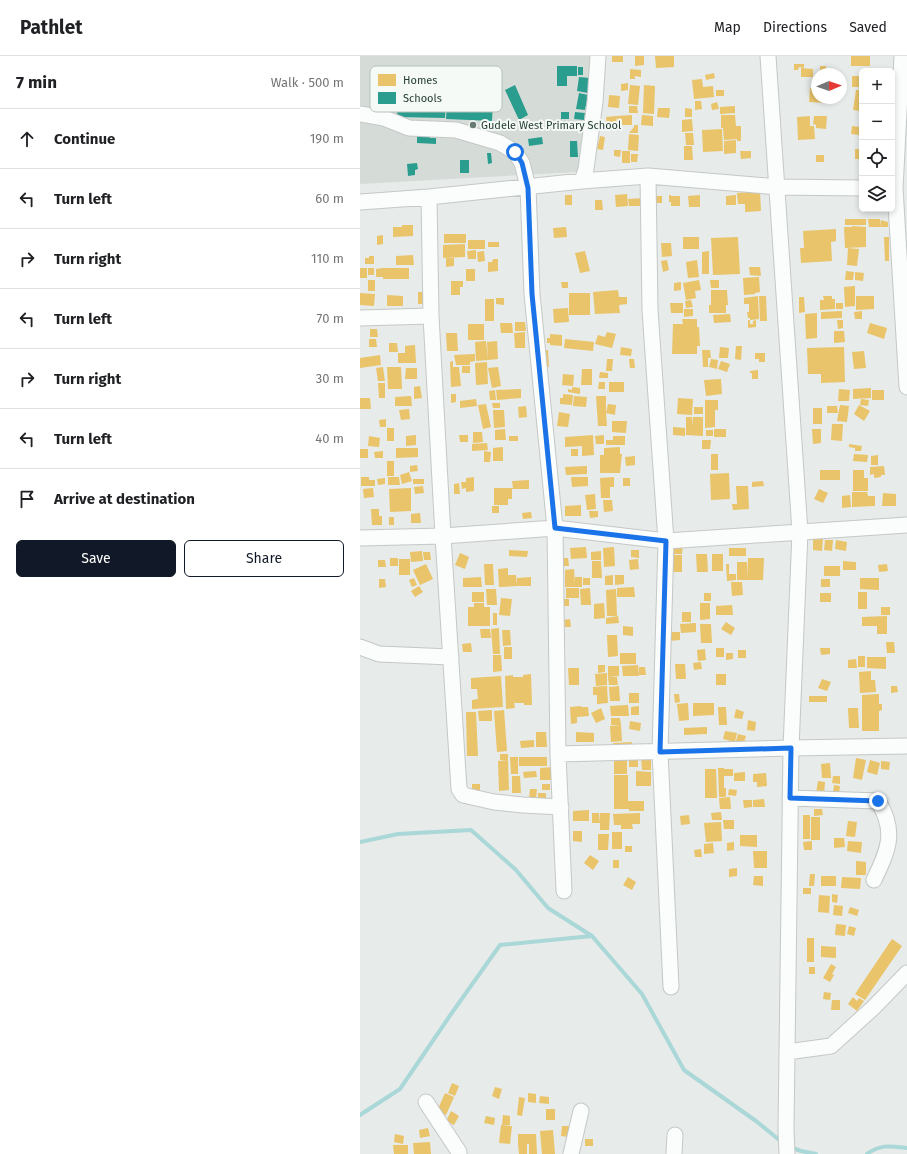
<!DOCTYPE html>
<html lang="en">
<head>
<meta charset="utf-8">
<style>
	:root { --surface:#fff; --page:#f6f6f6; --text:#202124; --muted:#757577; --line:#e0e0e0; --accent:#111827 }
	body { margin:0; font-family:"Fira Sans",sans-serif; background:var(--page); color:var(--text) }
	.controls { position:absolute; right:12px; top:12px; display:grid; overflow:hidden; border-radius:6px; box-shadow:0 2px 6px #0003 }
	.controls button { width:36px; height:36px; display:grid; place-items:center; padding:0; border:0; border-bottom:1px solid var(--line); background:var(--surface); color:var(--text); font:20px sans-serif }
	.compass { position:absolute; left:451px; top:12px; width:36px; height:36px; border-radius:50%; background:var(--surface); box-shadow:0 2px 6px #0003; rotate:88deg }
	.stop { position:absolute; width:12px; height:12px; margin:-9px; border:3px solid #1a73e8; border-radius:50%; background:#fff }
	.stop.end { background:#1a73e8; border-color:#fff; box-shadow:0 1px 4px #0008 }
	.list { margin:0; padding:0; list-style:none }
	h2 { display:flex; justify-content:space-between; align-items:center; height:52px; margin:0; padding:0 16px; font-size:17px }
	h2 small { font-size:13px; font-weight:400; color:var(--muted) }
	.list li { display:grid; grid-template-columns:26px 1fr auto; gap:12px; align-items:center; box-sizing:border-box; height:60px; padding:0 16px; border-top:1px solid var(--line) }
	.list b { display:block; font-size:15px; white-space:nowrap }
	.list em { font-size:13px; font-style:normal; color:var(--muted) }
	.actions { display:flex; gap:8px; padding:12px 16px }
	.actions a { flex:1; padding:9px 0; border:1px solid var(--accent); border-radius:6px; text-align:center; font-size:14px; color:var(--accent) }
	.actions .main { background:var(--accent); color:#fff }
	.icon { flex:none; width:22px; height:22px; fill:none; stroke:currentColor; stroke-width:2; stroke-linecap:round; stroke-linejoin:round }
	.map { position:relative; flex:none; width:547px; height:1098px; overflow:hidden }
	header { display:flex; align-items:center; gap:24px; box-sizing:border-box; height:56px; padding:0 20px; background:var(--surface); border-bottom:1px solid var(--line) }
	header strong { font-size:19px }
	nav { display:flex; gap:22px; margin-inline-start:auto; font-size:14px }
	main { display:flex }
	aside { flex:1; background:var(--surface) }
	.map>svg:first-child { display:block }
	.built { fill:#d5dcd8 }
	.homes { fill:#e9c46a }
	.schools { fill:#2a9d8f }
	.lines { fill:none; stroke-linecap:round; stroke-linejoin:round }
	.stream { stroke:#aad7d7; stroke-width:4 }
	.minor-casing { stroke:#c4c8c6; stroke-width:17 }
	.minor { stroke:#fbfcfc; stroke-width:15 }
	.route { stroke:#1a73e8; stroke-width:5 }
	.poi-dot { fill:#697b73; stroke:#f6faf7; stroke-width:1.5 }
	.labels { text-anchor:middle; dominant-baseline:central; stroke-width:4; stroke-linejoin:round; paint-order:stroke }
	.poi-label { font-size:11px; fill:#253f34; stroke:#f6faf7; text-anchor:start }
	.key { fill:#f6faf7; stroke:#b7c2bc; stroke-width:1 }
	.key-label { font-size:11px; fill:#253f34 }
</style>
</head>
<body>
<header>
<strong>Pathlet</strong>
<nav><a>Map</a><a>Directions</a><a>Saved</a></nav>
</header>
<main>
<aside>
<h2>7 min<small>Walk · 500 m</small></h2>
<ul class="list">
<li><svg class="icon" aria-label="ahead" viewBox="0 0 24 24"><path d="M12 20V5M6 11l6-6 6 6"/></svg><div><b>Continue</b></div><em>190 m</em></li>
<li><svg class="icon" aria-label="left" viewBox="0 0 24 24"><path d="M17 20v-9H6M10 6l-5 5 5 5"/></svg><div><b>Turn left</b></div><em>60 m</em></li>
<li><svg class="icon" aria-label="right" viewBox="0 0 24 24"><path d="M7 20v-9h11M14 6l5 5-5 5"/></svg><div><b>Turn right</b></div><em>110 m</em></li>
<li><svg class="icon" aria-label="left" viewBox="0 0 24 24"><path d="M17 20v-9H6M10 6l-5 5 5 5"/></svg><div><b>Turn left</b></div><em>70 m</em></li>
<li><svg class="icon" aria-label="right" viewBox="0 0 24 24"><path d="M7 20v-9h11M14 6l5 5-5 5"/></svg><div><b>Turn right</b></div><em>30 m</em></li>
<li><svg class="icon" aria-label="left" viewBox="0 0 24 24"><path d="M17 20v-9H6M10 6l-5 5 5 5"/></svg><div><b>Turn left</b></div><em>40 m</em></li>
<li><svg class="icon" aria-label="arrive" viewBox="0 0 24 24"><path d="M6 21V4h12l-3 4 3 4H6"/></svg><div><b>Arrive at destination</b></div></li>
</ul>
<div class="actions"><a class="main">Save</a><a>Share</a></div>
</aside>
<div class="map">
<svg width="547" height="1098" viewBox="0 0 547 1098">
	<rect width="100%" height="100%" fill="#e7ebe9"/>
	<path class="built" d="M0 0H231L232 21 218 116 0 128Z"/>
	<path class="homes" d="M252 0H263V6H252Z
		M275 0H284V9L275 10Z
		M295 0H314V11L296 12Z
		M491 0H510V10H491Z
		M434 8H444V12L439 11 438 14H434Z
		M460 10H466V18H460Z
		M441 12 453 13V21H441Z
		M270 13 281 14V21L275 20V23H270Z
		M354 17 355 22 346 24 345 19Z
		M492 20H502V31H492Z
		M342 23 343 31 353 30 354 41 334 43 332 24Z
		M268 27V34L261 35V28Z
		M270 29 280 30 278 49 268 48Z
		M284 29 295 30 294 58 283 57Z
		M450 32 456 33 457 42H468V47L449 46Z
		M356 34H364V40H356Z
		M496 34H502L500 55 493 54Z
		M249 39 260 40 259 52 248 51Z
		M335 45H341L342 53 335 54Z
		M357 46 359 53 352 54 351 48Z
		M269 50H277L278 57H269Z
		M375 50V57L360 58V51Z
		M298 52H310L309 62 297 61Z
		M325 52 332 53V61H325Z
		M272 59V69H257L256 60Z
		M282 59 293 60V70L281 69Z
		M361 59H375L376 70H381V85H377V83L364 84 363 72H361Z
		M256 60V69L247 70 246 61Z
		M450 60V70H454L455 83 438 84 437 61Z
		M454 60H467L466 73 456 72V69L453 68Z
		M332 63 333 75 322 76V64Z
		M274 69H278V77H269L274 71Z
		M492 70 500 71 499 79 491 78Z
		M362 73 363 95 343 96 342 74Z
		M325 77H333L334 89H326Z
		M269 78 279 79 278 95 268 94Z
		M240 80 245 81 243 94 237 93Z
		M376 84V97L364 98V85Z
		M324 90H332L333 104H324Z
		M500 91H502V103H495V93H500Z
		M254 94H261L260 101 254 100Z
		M262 95H270V107H262Z
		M380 95H391V102L381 103Z
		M271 98H278L277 106H271Z
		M456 99H464V106H456Z
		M400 135 401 155 385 156V148H378L377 137Z
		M267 138 268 150 256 151 255 139Z
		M205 139H212V149H205Z
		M309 139H311V140H320V150H311V146H309Z
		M340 139V151H329L328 140Z
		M376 139V149H366V140Z
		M294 140H302V147H294Z
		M284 142V150H269L268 143Z
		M235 144H242L243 154H235Z
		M485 163H506V169H485Z
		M508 163H520L521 171H509Z
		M521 164 528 166V171H521Z
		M42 169H53V180L33 181V171H42Z
		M492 170 506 171V191L485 192 484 171H492Z
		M206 171 207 181 194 182 193 172Z
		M476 173V185L471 186 472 205 441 207 440 192H444L443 175Z
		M84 178H106V187H84Z
		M23 179V188L17 189V180Z
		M323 181H339V193H323Z
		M378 181 380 218 353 219 351 182Z
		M524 181H529V205H525Z
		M108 184H125V193H108Z
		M128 186H139V191H128Z
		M301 187H311L312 200 302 201Z
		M105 188V201L83 202V189Z
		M488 192 499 193 497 210 487 209Z
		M116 194V203H108L107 195Z
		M124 195 125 205 118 206 117 196Z
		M225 195 230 215 220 217 215 197Z
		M349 195V218H342V196Z
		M53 199 54 209H36V200Z
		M9 200H14V208H5V202H9Z
		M86 202H94V210L86 211Z
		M133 203H138V215L128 216V206H132Z
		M307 204 309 214 303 216 301 205Z
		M337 204 339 221 328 222 326 206Z
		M389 211H400L401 220 390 219Z
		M0 212H7V222H0Z
		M8 212H14V219H8Z
		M23 212H49V223H23V221H16V213Z
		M106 213H115V225H106Z
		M486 215 494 216 493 224H485Z
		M495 216 504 217 503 225 495 224Z
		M399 221 400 236 395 237V238L384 239 383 222Z
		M8 224H15V235H8Z
		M339 224 341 234 335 235 336 242 326 244 323 227Z
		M350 224H359V232H351Z
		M91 225H103V231H100V239H91Z
		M201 226H208V232H202Z
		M321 226V234L314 235V227Z
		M495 230V250L485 251 484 231Z
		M258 234 259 241H267V248L259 249 260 257 235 258 233 236Z
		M351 234H367L368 249H366V257H349V249H351Z
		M58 236H63V248H58Z
		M0 237 15 238 14 250 0 249Z
		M209 237H230V259H209Z
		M27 239 43 240V250H27Z
		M398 240 399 263 390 264V262H388L387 256H389V248H384V242Z
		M399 240H406L407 265H400Z
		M463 240H472V243H475V253L460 254V244H464Z
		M496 240H514V253L496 254Z
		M439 241H444L445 256 439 257Z
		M136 242H144V249L136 248Z
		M125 243H134V265H125Z
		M331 244 333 251 326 252 325 245Z
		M310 247H323V257H311Z
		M476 247H483V253H476Z
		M208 252 209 266 194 267 193 253Z
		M324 253H333V260L324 261Z
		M482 255V262L461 263V256Z
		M502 255V263H495L494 256Z
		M457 257V282L446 283 445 258Z
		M370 258 371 266 354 267 353 259Z
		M322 263H337V271H339L340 290H337V298H312L313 268H323Z
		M388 264H390V268H393V265L396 264V271L388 272Z
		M477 264H483V272L478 273Z
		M155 266H165L166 275H155Z
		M140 267H152L153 277H141Z
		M510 267 527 272 524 283 507 277Z
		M108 268H124V284H108Z
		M10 273H17L18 281H10Z
		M474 275H484L485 286 474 287Z
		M165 276V292H155L154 277Z
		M247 276 256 278 252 292 235 288 238 279 245 281Z
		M86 277H97L98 295H87Z
		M190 278 202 279V290L190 289V287H187V282H190Z
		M9 283H16L17 291H9Z
		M205 283 234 286 233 295 204 292Z
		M125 285H126L128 304 116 305 115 286Z
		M137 285 138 303 128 304 127 286Z
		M29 287H37L38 296H29Z
		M55 289 56 307H38V297H45V290Z
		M376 290H382L381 304 375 303Z
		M261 291 272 293 271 300 260 299Z
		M360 291 369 292 368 302H359Z
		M484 291 485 326 461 327V318H448L447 292Z
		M188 294 189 311H178V295Z
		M342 294H350L351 302H348V311H343Z
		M504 295 506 312 494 313 492 296Z
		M395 297H405V306H399V303H395Z
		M115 298V305L110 306V309H96L94 299Z
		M20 299 21 309 0 312V302Z
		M247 303H253L252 315H246Z
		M269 303H274L275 312H270Z
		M351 303 358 304 357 313 349 311Z
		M93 305V311H99L101 330 91 331 90 306Z
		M361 305 370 308 367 316 358 313Z
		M127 306 128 328 116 329 115 307Z
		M102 310H110V317H102Z
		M23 311 25 325H18L16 312Z
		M27 311H41L42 333H28Z
		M138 311 141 330 132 332 128 312Z
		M46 312H57V323H45Z
		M222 313H232V329H221Z
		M398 314V323H392V317H390V315Z
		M240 316 248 317V322H239Z
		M203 318 214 319 213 330 202 329Z
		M361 323 362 338 346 340 344 324Z
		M239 326H245V333H238Z
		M249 326H264V336H249Z
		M18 327H25V342H19Z
		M60 330 62 342 54 343V331Z
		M212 331 220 332V338L208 336V333L212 334Z
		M511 332V342L493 343V333Z
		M161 333V342L137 344 136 334Z
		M479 333 490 334 489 345H478Z
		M135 334 136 344H130L129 335Z
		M512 334H524V344H512Z
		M91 338H96V346L91 347Z
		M203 338 213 339 212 349 200 348V342H203Z
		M51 340 52 350H35V341Z
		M214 340 227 341 226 351 213 350Z
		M236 340H246V357L248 348 256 349 255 359 246 357 247 370H238Z
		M0 342H10L11 353H0Z
		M318 342 333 343 332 359 317 358Z
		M116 343 117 350 100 352V345Z
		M501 343 509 344 508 350 500 349Z
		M345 344H358V354H355V371L345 372Z
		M132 347H140V352H133Z
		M126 348 131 371 123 373 118 349Z
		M480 349 489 350 487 366 477 365Z
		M499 349 510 355 504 365 494 358Z
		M166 350 167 361 159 362 158 351Z
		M467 350H477L478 357H467Z
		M334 351H343V358H334Z
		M453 352H462V368H453Z
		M49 353 50 363 41 364 39 354Z
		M133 354H144L145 371 134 372Z
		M199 356 210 358 208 371 197 370Z
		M326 361H332L333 370V361H343V380L326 379Z
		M26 363V371H20L19 364Z
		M252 365H267L266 377 252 376Z
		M472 368H483L482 385 471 384Z
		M313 371 325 372V380L313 379Z
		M27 372H34V385H27Z
		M145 373 146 384H135V374Z
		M354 373H366V381H354Z
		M452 373H461V387L453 388Z
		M346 374H353V380H346Z
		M113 376H122L123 386 113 387Z
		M56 379V389L46 390V380Z
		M99 379H108V386H100Z
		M233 379 234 399 222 400V390L205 391V381Z
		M244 379V388H236L235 380Z
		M9 380 20 382 19 391 8 390Z
		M149 380H158V385H149Z
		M253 380H265V389H246V384H253Z
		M342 384H351L350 393H342Z
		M127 387 128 394 112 395V388Z
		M489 388 502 390 501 395H495V392L489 391Z
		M143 391V405H133V392Z
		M260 391V398H262L260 417H240V399H244V392Z
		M36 392H58V401L36 402Z
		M0 393H8V402H0Z
		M211 393H218V400H211Z
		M23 395V402H15L14 396Z
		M124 395 131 396 130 406H124Z
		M351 398H358V414H351Z
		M494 398 508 399 507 406 493 405Z
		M518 399V409H511V400Z
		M275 400V409L266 410 265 401Z
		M27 405H34V420H27Z
		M57 409 58 415 50 416V410Z
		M227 410V418L206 419 205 411Z
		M524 410 525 419H521V421L514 422V418L510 419V411Z
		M460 414H480V424H460Z
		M493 414H504V422H508V435H493Z
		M49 416 52 425 42 428 40 419Z
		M369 417 370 443 351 444 350 418Z
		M1 421H9V424H15V430H1Z
		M28 421H39L40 429H28Z
		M114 421V435L106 436V432L102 433 101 426H106V422Z
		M211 421H228V430L212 431Z
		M254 421V431H250V442H241L240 422Z
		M25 422V428L18 429 17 423Z
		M263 422H270V430H263Z
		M53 423H64V428H53Z
		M169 424V433H152V443H148V449H134V432H153L152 425Z
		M403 425 404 430 392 431V426Z
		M99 427 100 438H94V428Z
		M63 430 64 437 55 438 54 431Z
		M376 430H388L389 453 373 454 372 448H377Z
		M13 432 14 441 4 442 3 433Z
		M51 432V455L30 456 29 433Z
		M459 433 468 437 463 447 454 443Z
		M492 436H507L508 440H515V450L492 451Z
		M523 437 536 438V450H522Z
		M235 438 236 453 227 454 225 439Z
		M490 439 491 451 482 452V440Z
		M243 444H252L253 455 244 456Z
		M221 449V460H205V450Z
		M132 450H139V457H132Z
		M11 453H19V460H22V469H12Z
		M229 455H238V461L230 462Z
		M171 456 172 462 163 463 162 457Z
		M60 457 61 467H51V458Z
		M29 461H34V469H29Z
		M453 482H463L462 495 453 494Z
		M465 484H473L472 495 464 494Z
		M476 484 487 486 486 495 475 493Z
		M312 487H323L322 498H312Z
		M226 491 227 502 211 503 210 492Z
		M254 491 255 510 244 511 243 492Z
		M369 492H386V500H369Z
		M149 494 168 495 167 501 149 500Z
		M271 494H279V502L271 501Z
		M62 495 63 505 51 506 50 496Z
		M241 495V504H231V496Z
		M63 496H70L71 504H64Z
		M100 497 109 501 105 513 95 509Z
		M336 498H347L348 516H337Z
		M352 498H363V515H352Z
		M312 499H322V516H312Z
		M30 502H38V510H30Z
		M203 502H208L209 510H203Z
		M388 502H404L403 524H387Z
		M39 503H50V519H39Z
		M278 503 279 513 270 514 269 504Z
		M18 504H25L26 511H18Z
		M232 505H241L242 522H232Z
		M483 505 496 506V514H483Z
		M377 506H387V524H377Z
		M66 508 73 523 60 529 53 514Z
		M124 508H133L134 529H125Z
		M366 508H369V518H376V524L367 525Z
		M527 508 528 515 519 516 518 509Z
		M464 510H480V520H464Z
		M148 512V519H156L157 530 139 531 138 513Z
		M214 513 215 528V521H222V531H205V514Z
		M253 519V529H245V520Z
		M255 519H264V528L255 529Z
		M121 521 122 531H103V522Z
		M171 521V530H157V522Z
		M54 522 57 529 52 531 49 524Z
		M223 522H230V529H223Z
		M500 522H519V534L500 533Z
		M19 523H25L26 531 19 532Z
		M461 523H470V531H461Z
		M371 526H382L383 539 372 540Z
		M59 530 63 536 55 541 51 535Z
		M274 531 275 541H257V532Z
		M206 532H219V542H206Z
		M230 532 231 549H221L220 533Z
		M126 533H136L137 549H127Z
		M256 533 257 560H247L246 534Z
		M112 536H124V546H112Z
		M498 536H507V553H498Z
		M344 537H351V545H344Z
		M460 537H471V546H460Z
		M141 542 152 543 150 560 139 559Z
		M204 543H209V550H203Z
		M114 547H124V551H130V570H108V551H114Z
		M244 547 245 562 234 563V548Z
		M340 547H350V563L340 564Z
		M372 549 373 559H356V550Z
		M521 551H530V559H521Z
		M322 556H331V566H322Z
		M133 557H137V569H133Z
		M258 560 259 567 246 568V562Z
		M527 560V578H517V570H502V561Z
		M210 563 211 571H205L204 564Z
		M366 566 375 572 371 579 361 573Z
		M336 567V576L321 577 320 568Z
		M340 568H351L352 587H341Z
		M263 570 273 571V580L263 579Z
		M139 572 140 598H133L131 573Z
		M120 573H130L131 582H121Z
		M142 574H150L151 589 143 590Z
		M308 576H320V584L309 585Z
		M247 579H257L258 600 248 601Z
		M526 586H534L535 597H527Z
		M111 587 112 596H103L102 588Z
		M144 591H152V603H144Z
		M356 592H364V601H356Z
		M460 592H470V598L461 599Z
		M345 593 346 604 338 605 337 594Z
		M378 594H386V602H378Z
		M260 597H276V608H260Z
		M366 597H373V603L366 604Z
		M133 599H141L142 615 133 616Z
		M498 600H505V611H498Z
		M507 601H526V613L507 612Z
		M496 603 497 612H488V604Z
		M341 606 342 613 334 614 333 607Z
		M315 608H325L326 623H316Z
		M238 609H245V616L238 617Z
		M278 609 279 620H263L262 610Z
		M248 610H259V620L248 621Z
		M279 611H285L286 619H279Z
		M208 612H219V629H209Z
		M511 615V624H515L516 636 500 637 499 616Z
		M247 617V629L236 630 235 618Z
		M171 618 172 649H164V647H154L155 652 146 653 145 620 153 619V621H163V619Z
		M356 618H366V629H356Z
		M141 620 143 651 112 653V644L118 643 117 633H111V622Z
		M248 621H257L258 629H249Z
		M462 623 471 626 467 635 458 632Z
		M247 630 248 647 237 648V639H233V631Z
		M259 630 260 645H250L249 631Z
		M531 630H537L538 636 531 637Z
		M269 637H279V647H269Z
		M314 638H319L320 646 315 647Z
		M519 638V648H522V654L519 655V675H502V639Z
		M449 640H467V646H449Z
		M328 647 329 664 319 665 317 648Z
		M333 647H354V659L333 660Z
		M268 649 269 660H251L250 650Z
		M221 650V651H228L229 660 217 661V667L211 668 210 651Z
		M279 650V659H271V651Z
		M358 651H366L367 669H359Z
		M241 652 245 663 236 667 231 657Z
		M488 652H498L499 672H489Z
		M376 653 384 656 382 663 374 662Z
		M132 654V665H119L118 655Z
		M144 654 147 695 137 696 134 655Z
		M106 656H116L118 700H107Z
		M251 662H260L261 669H251Z
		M388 664 396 666 395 675 387 674Z
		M270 665 281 667 280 675 269 673Z
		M261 669 262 685 251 686 250 670Z
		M347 671V678L324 679V672Z
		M365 675 377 677 375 686 363 683Z
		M176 676H186L187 691H176Z
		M216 676 234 677V686H216Z
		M378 678 386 680 384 687 376 685Z
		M174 684V691L161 692 160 685Z
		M272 686V691L253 692V687Z
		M140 698H148V704H140Z
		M150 701H158V718H151Z
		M159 701H187V710H159Z
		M254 701H267V718H254Z
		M269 701H278V711H269Z
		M281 701H291V714H282Z
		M496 702 506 704 502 724 493 722Z
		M148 704 149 734 139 735 138 705Z
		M510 704 520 707 517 719 507 716Z
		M521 705 530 706 529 714 521 713Z
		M470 707 471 722H462L461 708Z
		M193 711 194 724H180V712Z
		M358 712H364V732H366V740L365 741H359Z
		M345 713H356L357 742H345Z
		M364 713H373V720H364Z
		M176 715 177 721 164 722 163 716Z
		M276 715 291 716V730H276Z
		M385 716V725H374V717Z
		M406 717 407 730 397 731V726H393V718Z
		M254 719H268V745H284V755H269V753H254Z
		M152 720H160L161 737H152Z
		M473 720H480V728L472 727Z
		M458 725 465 726 464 738 456 737Z
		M112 728H120V734L112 735Z
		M182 728H190V734H182Z
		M474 729 480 730 479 738 473 737Z
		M170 733H177L176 743H169Z
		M369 733 377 734 376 740 368 739Z
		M178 737H186V744H178Z
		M370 741 371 753H360L359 742Z
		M404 743 405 751H393V744Z
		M383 744H392V751L384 752Z
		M454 753H462L463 759 454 760Z
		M229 754V765H213V755Z
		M361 756 362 764H352L351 757Z
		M232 757H239L240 767H232Z
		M240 757H250L249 774H240Z
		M280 757V768H272L273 773H261V769H254L253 758Z
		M329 759 330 768 321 769 320 760Z
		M443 759H450V783H443Z
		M451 761H460V784H451Z
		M363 764H374V773H364Z
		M488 765 497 766 495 781 486 780Z
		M361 766 362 785 346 786 344 767Z
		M213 775H222V786L213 785Z
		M252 776H262V793H252Z
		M238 778H249L248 794H238Z
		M380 779H397V791L380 790Z
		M474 782H484L485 791 474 792Z
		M452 785V794H444L443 786Z
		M488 785 502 786 501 797 487 795Z
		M374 786V794L367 795V787Z
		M353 787 354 797 344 798V788Z
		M265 790H272V796H265Z
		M341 793 342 801H335L334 794Z
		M393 795H407V812H394Z
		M230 799 239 805 233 814 224 807Z
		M253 804H259V812H253Z
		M496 805 506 806V819H496Z
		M377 812V820L369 821V813Z
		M450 818H455L454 830H449Z
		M394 820H403V830L393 829Z
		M461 820H476V830H461Z
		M268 821 276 826 272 834 263 829Z
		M482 821 501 822 500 833 481 832Z
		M443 832H451V838H443Z
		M472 838 478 839 477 847 472 846Z
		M459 839 470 840 469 857 458 856Z
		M474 849 483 850 482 860 473 859Z
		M490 851 499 854 497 860 488 857Z
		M476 868 486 869 485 880 475 879Z
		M489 870 496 872 494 880 487 878Z
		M447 882H454V906H447Z
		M532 883 542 890 505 944 495 938Z
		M461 890 476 891V902L461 901Z
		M471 908 476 911 472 918 474 919 470 926 463 922Z
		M449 911H455V918H449Z
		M464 936 471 937 470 944 463 943Z
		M493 941 497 945 499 942 504 945 497 955 488 948Z
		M472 944H480V954H471Z
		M92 1027 99 1030 95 1040 88 1037Z
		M135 1031 142 1033 139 1043 132 1040Z
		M85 1037 94 1041 86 1059 77 1055Z
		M168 1037 176 1038V1047L168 1046Z
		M180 1040 189 1041V1048L179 1047Z
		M159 1041 165 1042 162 1060 157 1059Z
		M186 1053H195V1064H186Z
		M91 1055 99 1060 94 1069 86 1065Z
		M143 1059 150 1060V1069H142Z
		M126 1060 135 1062 134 1069 124 1067Z
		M141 1069 152 1070 150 1088 139 1087Z
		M202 1070H210L209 1081 201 1080Z
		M68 1072 70 1080 60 1082 59 1074Z
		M193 1074 195 1098H182L180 1075Z
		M35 1078 44 1080 43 1088 34 1086Z
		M158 1078H176L177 1098H169V1088H158Z
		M225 1083H233V1090H225Z
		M70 1086 71 1098H54L53 1087Z
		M158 1088H167V1098H159Z
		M33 1089H48V1098H34Z"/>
	<path class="schools" d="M197 10H217V20H207V30H197Z
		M218 11H223V19H218Z
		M219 21 230 22 228 37 217 35Z
		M155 29 168 59 159 64 145 34Z
		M219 37 228 39 225 54 216 53Z
		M38 41 86 43 85 62 37 61Z
		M87 44 133 46 132 65 86 63Z
		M201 56H209V63H201Z
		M215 56 225 57 224 64 214 63Z
		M199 65H206L207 74H201Z
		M57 79H70V82H76V88L57 87Z
		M182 81 183 88 169 90 168 83Z
		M210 85H217L218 101H210Z
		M127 97H131L132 107 128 108Z
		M100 104H109V117H100Z
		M57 107 58 113 55 114V119L48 120 47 108Z"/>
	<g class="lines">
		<path class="stream" d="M0 786 38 778 111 774 156 814 188 852 232 880 282 938 324 1014 396 1065 423 1087
			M0 1059 40 1033 89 961 140 889 232 880
			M430 1091 441 1095 456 1098
			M507 1098C521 1088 530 1090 547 1092"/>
		<defs>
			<path id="minor" d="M408 0 440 476 431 692 426 1074 427 1098
				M542 0 535 132 547 331
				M0 58 24 62 49 72 96 74 140 87 155 96 162 107 168 131 172 238 195 472 198 698 204 835
				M288 120 290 254 306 485 300 696 311 931
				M222 125 226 113 235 46 238 0
				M69 141 71 260 83 480 99 733 103 739 134 746 163 749 201 751
				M0 146 69 141 222 125 288 120 418 131 502 132
				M0 262 71 260
				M0 482 83 480 195 472 306 485 547 469
				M0 591 19 598 91 601
				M198 698 431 692 547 690
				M430 742 518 745C537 776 528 794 514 824
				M427 996 471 990 513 952 547 917
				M66 1046 99 1096V1098
				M211 1098 221 1055
				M314 1098 315 1079"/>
		</defs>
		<use href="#minor" class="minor-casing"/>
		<use href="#minor" class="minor"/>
	</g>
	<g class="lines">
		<path class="route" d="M155 96 162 107 168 132 172 238 195 472 306 485 300 696 431 692 430 742 518 745"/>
	</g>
	<circle class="poi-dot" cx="113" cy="69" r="4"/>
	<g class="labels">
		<g class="poi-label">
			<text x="121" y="69">Gudele West Primary School</text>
		</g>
	</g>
	<rect x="10" y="10" width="132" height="46" rx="6" class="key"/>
	<rect x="18" y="18" width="18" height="12" fill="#e9c46a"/>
	<rect x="18" y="36" width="18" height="12" fill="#2a9d8f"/>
	<g class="key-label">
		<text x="43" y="28">Homes</text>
		<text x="43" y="46">Schools</text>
	</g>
</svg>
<div class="controls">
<button>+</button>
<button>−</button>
<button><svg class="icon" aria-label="locate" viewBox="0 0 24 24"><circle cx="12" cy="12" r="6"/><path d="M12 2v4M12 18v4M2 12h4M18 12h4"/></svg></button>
<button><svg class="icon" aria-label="layers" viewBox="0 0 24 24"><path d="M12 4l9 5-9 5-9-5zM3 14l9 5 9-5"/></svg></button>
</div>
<svg class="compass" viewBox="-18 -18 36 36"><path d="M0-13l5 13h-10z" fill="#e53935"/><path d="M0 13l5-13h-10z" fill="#757577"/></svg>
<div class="stop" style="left:155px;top:96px"></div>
<div class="stop end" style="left:518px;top:745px"></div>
</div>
</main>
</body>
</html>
